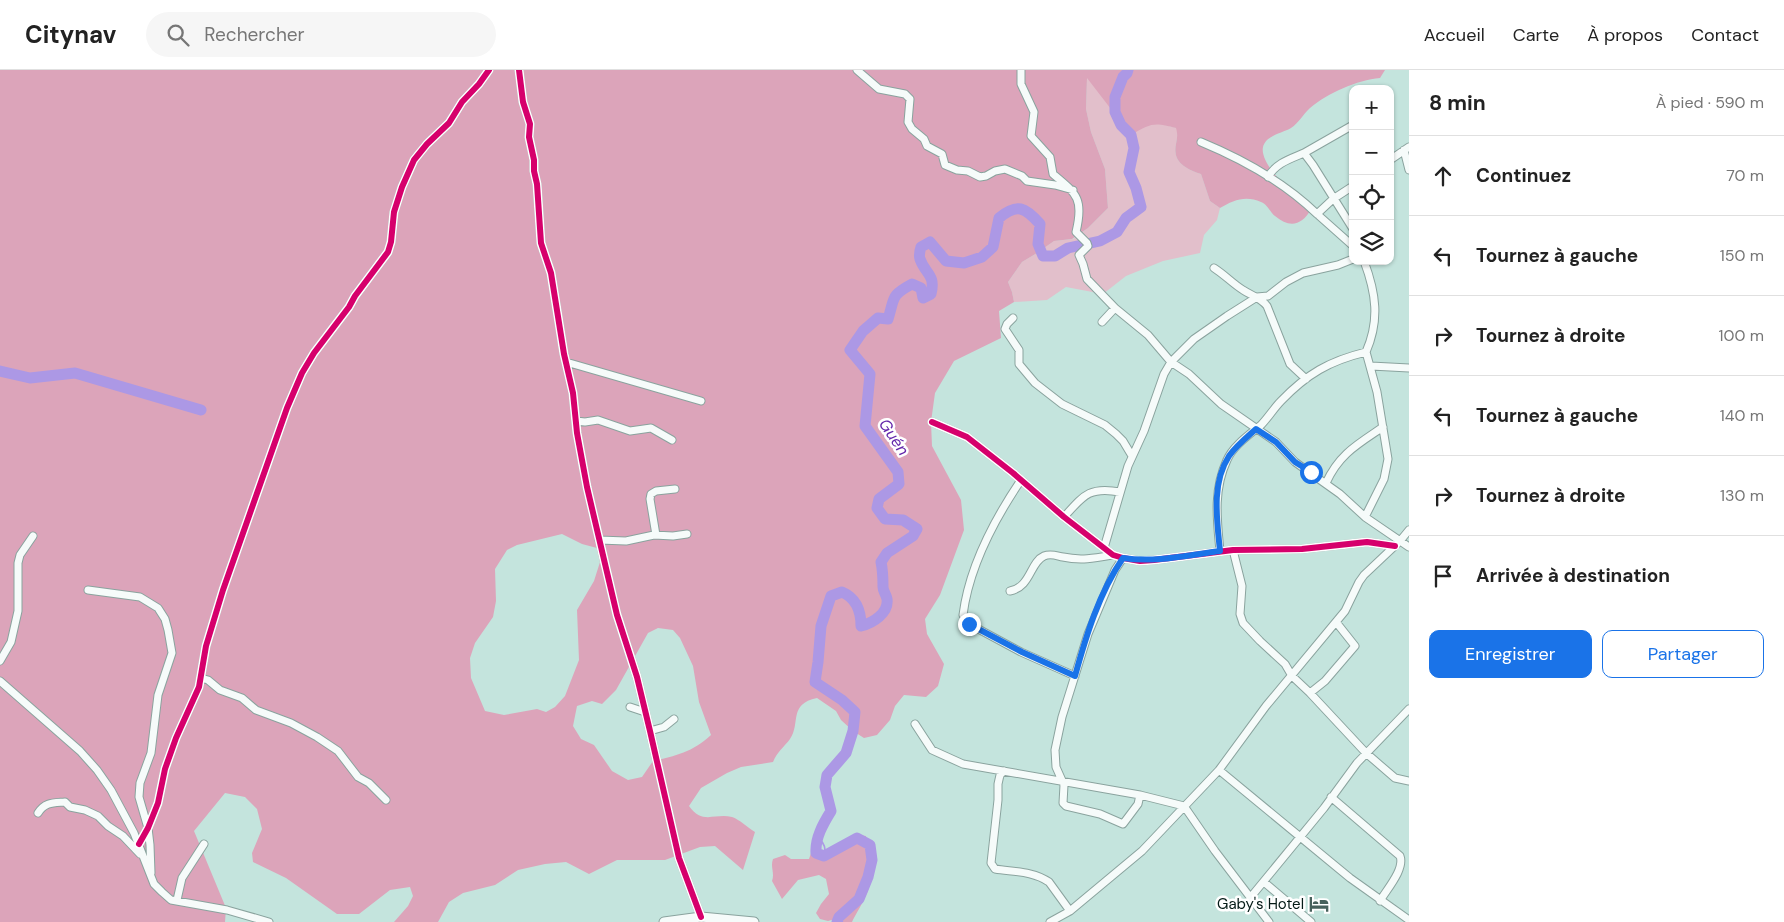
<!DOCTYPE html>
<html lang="fr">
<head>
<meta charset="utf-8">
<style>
	:root { --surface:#fff; --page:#f6f6f6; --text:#222; --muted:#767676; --line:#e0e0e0; --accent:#1a73e8 }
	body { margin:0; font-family:"DM Sans",sans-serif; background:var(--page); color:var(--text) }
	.controls { position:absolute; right:15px; top:15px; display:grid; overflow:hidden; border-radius:10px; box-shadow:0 1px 4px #0004 }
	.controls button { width:45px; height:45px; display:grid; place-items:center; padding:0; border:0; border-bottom:1px solid var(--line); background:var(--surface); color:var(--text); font:25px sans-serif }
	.stop { position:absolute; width:15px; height:15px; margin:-11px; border:4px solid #1a73e8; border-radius:50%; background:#fff }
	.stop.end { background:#1a73e8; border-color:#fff; box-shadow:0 1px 5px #0008 }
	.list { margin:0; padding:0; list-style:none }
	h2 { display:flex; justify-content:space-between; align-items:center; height:65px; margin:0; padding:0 20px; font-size:21px }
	h2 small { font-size:16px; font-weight:400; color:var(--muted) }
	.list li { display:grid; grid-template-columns:32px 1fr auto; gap:15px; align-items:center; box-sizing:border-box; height:80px; padding:0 20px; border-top:1px solid var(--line) }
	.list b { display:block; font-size:19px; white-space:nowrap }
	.list em { font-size:16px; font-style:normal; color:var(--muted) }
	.actions { display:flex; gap:10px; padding:15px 20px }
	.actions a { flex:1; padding:11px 0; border:1px solid var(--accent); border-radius:10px; text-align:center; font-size:18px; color:var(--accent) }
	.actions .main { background:var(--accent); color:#fff }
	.icon { flex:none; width:28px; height:28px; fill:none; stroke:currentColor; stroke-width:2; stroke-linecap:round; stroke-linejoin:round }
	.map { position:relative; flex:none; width:1409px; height:852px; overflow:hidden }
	header { display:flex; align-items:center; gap:30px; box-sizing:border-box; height:70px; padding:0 25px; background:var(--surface); border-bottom:1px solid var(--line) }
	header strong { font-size:24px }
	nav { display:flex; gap:28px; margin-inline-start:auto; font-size:18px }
	.search { width:350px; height:45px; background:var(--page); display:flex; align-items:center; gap:12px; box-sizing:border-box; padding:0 18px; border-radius:28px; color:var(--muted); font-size:19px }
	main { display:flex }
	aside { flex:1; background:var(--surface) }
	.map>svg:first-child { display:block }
	.green { fill:#e2bfcb }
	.forest { fill:#dca4ba; fill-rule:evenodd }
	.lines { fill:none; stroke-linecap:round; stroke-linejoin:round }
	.stream { stroke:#ac98e5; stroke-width:2 }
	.river { stroke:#ac98e5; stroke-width:11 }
	.minor-casing { stroke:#8aa39e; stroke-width:9 }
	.major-casing { stroke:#8aa39e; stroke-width:11 }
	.minor { stroke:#f6fbfa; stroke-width:7 }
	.major { stroke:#f6fbfa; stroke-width:9 }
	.cycleway-casing { stroke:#fff; stroke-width:9 }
	.cycleway { stroke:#d6006c; stroke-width:6 }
	.route { stroke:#1a73e8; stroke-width:6 }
	.labels { text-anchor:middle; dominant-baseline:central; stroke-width:5; stroke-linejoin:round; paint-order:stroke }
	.poi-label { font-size:15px; fill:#051b17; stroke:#fff; text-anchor:end }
	.water-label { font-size:16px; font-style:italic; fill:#6427ab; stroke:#fff }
</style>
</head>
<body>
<header>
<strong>Citynav</strong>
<div class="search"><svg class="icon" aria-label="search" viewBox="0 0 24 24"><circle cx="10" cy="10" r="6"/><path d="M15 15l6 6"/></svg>Rechercher</div>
<nav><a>Accueil</a><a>Carte</a><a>À propos</a><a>Contact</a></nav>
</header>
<main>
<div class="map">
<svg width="1409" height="852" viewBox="0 0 1409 852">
	<rect width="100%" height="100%" fill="#c4e4dd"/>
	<path class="green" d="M1087 7 1148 54H1161L1177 58C1178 65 1177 68 1176 74 1172 93 1187 99 1201 104L1210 131 1220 138 1217 150 1204 165 1200 183 1163 191 1126 206 1103 224 1066 217 1047 230 1014 232 1012 222 1008 212 1022 192 1037 183 1054 171 1073 169 1088 158 1108 138 1105 99 1091 62 1086 39Z"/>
	<path class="forest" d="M0 0H1385L1380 8C1357 10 1328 23 1310 38 1303 44 1299 53 1291 58 1283 63 1266 65 1263 77 1259 96 1298 128 1311 139 1302 156 1289 158 1275 146 1270 142 1267 134 1261 132 1246 125 1233 130 1220 138L1210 131 1201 104C1187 99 1172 93 1176 74 1177 68 1178 65 1176 58 1154 52 1151 53 1131 65L1087 8 1086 39 1091 62 1105 99 1108 138 1088 158 1072 169 1054 171 1037 183 1022 192 1008 212 1012 222 1014 232 999 241 1001 268 954 291 935 323 931 352 932 376 961 430 964 460 940 525 925 549 927 564 944 594 938 616 926 627 904 625 895 636 890 650 877 665 864 668 853 661 841 650 836 641 817 628C788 634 801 653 790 669 784 677 777 682 773 692L741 697 727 703 701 718 689 736C702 755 714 743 732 747 739 749 748 758 755 762L743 800 715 776 700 777 665 790H617L589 804 566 792 545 794 518 800 495 815 463 823 449 832 438 852H394L408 836 413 826 410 817 390 820 359 844H337L286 808 253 792 252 783 262 759 257 739 245 727 225 723 194 761 226 838 225 852H0ZM562 464 582 474 597 478 600 492 594 511 577 540 579 590 565 626 555 637 546 642 537 639 504 645 485 641 471 608 470 588 475 573 493 547 496 531 495 499 507 480 517 475ZM658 558 673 560 680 568 693 596 699 632 711 665C693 682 675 686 653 691L642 707 628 710 612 701 594 675 581 669 573 656 577 636 592 631 602 634 616 620 648 563Z
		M857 765 866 766C866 782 871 797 870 813 869 823 857 842 852 852H841L835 849 828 851 820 849 816 843 821 834 829 824 826 809 819 805 798 810 782 829 772 811C775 803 770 797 773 789L785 785 791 789H809L811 783 828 779Z"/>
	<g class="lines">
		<path class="stream" d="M818 768C824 773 827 778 824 786"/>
		<path class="river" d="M0 301 30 308 75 303 201 340
			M837 852 839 847 859 829 868 807 872 790 870 775 857 768 824 786 816 783C815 768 823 754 831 741L825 717 827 705 846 683 853 661 855 642 842 630 815 612 818 592 821 556 831 526 842 522C856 528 861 541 861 556 873 553 889 543 887 529 886 524 883 521 883 517 883 508 883 501 881 492L887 483 913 466 917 459 903 450 885 449 877 438 879 429 899 414 898 402 865 356 870 304 850 280 863 261 878 248 888 249C895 227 890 226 912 214L921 218 923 228 931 224C936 204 925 204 920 189 919 186 920 180 921 177L930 172 946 191 964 193 982 187 993 177 999 148C1017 133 1025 137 1040 154L1038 174 1043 186H1055L1068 178 1100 171 1117 162 1126 148 1141 137 1136 118 1129 102 1134 78 1131 65 1121 55 1115 42V27L1123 7 1127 3 1128 0"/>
		<defs>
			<path id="minor" d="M519 0 523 32 530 54 529 67 534 90V101L537 114 541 173 551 203 564 284 573 323 577 363 587 417 617 545 637 607 650 661 679 788 701 847
				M857 0 879 19 905 24 910 29 908 52 912 59 924 69 927 76 942 84 945 95 957 100 968 101 980 107 986 106 995 101 1005 99 1022 106 1027 111 1055 115 1073 120
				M1021 0V14L1034 42 1031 66 1050 87 1053 104C1077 124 1084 129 1076 162L1087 173 1088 176 1079 185 1083 194 1087 209 1115 238
				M1353 55 1304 83 1313 95 1353 159
				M1201 72C1242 89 1285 113 1317 144
				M1404 80 1409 100
				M1390 90 1409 77
				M1268 107C1276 93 1290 89 1304 83
				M1353 116 1333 129 1317 144 1353 176
				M1364 191C1376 223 1380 250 1366 282
				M1214 198C1225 205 1233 214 1243 220 1252 226 1261 228 1267 236L1290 294 1306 309
				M1013 248 1007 254 1005 259 1019 280V294L1035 313 1062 334 1105 355 1116 364 1123 371 1132 386
				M1102 252 1115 238 1148 265 1171 292 1194 269 1227 246 1257 227 1268 226 1286 212 1303 203 1338 195 1353 189
				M566 292 701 331
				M1371 296 1409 298
				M576 351 585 352 598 350 630 361 651 358 672 370
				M932 352 967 367 1013 403 1064 447 1113 485 1123 488 1140 491 1154 490 1233 480 1302 479 1367 472 1395 476
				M1021 410C994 450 969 497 963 545L969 554 1021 582 1075 606
				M1326 413C1339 384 1358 374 1383 357
				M1064 447C1083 426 1089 416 1120 422
				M656 465 650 429 651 424 656 421 675 419
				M599 470 626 471 654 465 673 466 687 464
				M1104 478 1128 396 1144 361 1164 304 1171 292 1189 304 1221 334 1276 372 1295 392 1340 424 1365 447 1409 477
				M1233 480 1242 516 1240 544 1243 553 1260 571 1285 594 1292 606 1310 623 1366 683 1395 708 1409 711
				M1220 481C1217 450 1213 420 1227 390 1233 376 1249 365 1261 355 1268 348 1274 338 1281 331 1307 304 1329 291 1366 282L1377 322 1388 389 1384 409 1365 447
				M1123 488 1115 500 1088 564 1062 647 1055 680 1056 697 1064 715 1063 733 1066 736 1100 744 1123 754 1138 734 1140 725
				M88 520 140 527 158 538 165 549 168 560 172 583 158 625 151 683 140 713 139 727 148 758 150 775 151 803
				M1010 521C1031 517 1030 492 1044 486 1051 483 1057 486 1063 487 1081 491 1096 488 1113 485
				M0 591 11 572 18 541V493L20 485 33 466
				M201 608 208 610 220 620 242 628 256 640 291 653 317 667 338 681 358 707 369 713 386 730
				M0 611 80 681 97 700 111 720 134 763 154 814 162 822 171 830 227 840 269 852
				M1310 623 1325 611 1355 576 1336 552
				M630 637 645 642
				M915 654 932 680 963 694 1140 725 1184 736 1215 781 1269 852
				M650 661 664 657 674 649
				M1219 700 1266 636 1345 541 1359 512 1364 505 1400 471 1409 460
				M1004 701 1000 705 998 714V730L991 793 995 799C1014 802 1033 801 1049 812L1070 841
				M1331 727 1400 786C1405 799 1387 819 1380 831
				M38 743C45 732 53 733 65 732L70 737 85 740 98 746 108 756 123 766 140 784
				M139 774 148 758 158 733 165 699 176 668 199 617 206 576 223 520 287 338 302 303 314 283 349 237 355 226 388 182 391 172 394 142 402 117 414 90 427 74 449 53 462 32 479 14 489 0
				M1264 812 1311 852
				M1250 828 1324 738 1357 693 1409 639
				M177 830 182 808 204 774
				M1050 852 1070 841 1142 781 1219 700 1350 808 1409 850"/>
			<path id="major" d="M664 852 701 847 754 852"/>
		</defs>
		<use href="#minor" class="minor-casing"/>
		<use href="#major" class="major-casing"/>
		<use href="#minor" class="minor"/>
		<use href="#major" class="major"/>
		<defs>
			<path id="cycleway" d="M519 0 523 32 530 54 529 67 534 90V101L537 114 541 173 551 203 564 284 573 323 577 363 587 417 617 545 637 607 650 661 679 788 701 847
				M932 352 967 367 1013 403 1064 447 1113 485 1123 488 1140 491 1154 490 1233 480 1302 479 1367 472 1395 476
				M139 774 148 758 158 733 165 699 176 668 199 617 206 576 223 520 287 338 302 303 314 283 349 237 355 226 388 182 391 172 394 142 402 117 414 90 427 74 449 53 462 32 479 14 489 0"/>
		</defs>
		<use href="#cycleway" class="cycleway-casing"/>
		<use href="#cycleway" class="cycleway"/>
	</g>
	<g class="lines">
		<path class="route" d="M969 554 1022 582 1075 606C1086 566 1099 523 1123 488 1155 493 1188 485 1220 481 1217 450 1211 414 1229 386 1236 376 1247 367 1256 359L1276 372 1295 392 1311 402"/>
	</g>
	<defs>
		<symbol id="hotel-bare" viewBox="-9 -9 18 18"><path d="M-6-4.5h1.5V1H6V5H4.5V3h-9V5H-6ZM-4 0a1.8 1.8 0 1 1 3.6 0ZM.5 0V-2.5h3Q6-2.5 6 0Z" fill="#48615c" stroke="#fff" stroke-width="2.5" paint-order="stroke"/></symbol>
	</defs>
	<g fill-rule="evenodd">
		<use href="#hotel-bare" x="1305" y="820" width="28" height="28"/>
	</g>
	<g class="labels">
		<g class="poi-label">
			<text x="1304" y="834">Gaby's Hotel</text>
		</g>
		<g class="water-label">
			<text transform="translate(894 367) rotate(56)">Guén</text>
		</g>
	</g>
</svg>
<div class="controls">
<button>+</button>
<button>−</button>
<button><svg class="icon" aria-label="locate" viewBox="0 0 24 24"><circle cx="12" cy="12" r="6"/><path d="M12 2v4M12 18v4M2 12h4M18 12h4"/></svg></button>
<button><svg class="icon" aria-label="layers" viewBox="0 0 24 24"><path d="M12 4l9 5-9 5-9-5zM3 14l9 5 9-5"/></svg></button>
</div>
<div class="stop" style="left:1311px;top:402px"></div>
<div class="stop end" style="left:969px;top:554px"></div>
</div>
<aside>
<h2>8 min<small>À pied · 590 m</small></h2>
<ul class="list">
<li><svg class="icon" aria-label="ahead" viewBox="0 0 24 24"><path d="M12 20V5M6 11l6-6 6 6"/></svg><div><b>Continuez</b></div><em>70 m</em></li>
<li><svg class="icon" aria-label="left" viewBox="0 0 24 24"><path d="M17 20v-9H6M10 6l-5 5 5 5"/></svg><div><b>Tournez à gauche</b></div><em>150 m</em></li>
<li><svg class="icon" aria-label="right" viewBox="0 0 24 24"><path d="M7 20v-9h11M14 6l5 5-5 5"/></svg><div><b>Tournez à droite</b></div><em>100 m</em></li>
<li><svg class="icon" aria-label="left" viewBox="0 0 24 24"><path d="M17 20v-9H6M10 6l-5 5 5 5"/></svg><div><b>Tournez à gauche</b></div><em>140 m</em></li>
<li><svg class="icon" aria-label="right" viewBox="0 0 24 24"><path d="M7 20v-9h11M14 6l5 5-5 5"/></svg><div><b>Tournez à droite</b></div><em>130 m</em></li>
<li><svg class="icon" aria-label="arrive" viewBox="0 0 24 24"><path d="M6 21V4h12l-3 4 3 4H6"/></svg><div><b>Arrivée à destination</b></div></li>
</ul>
<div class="actions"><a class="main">Enregistrer</a><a>Partager</a></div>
</aside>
</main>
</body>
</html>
